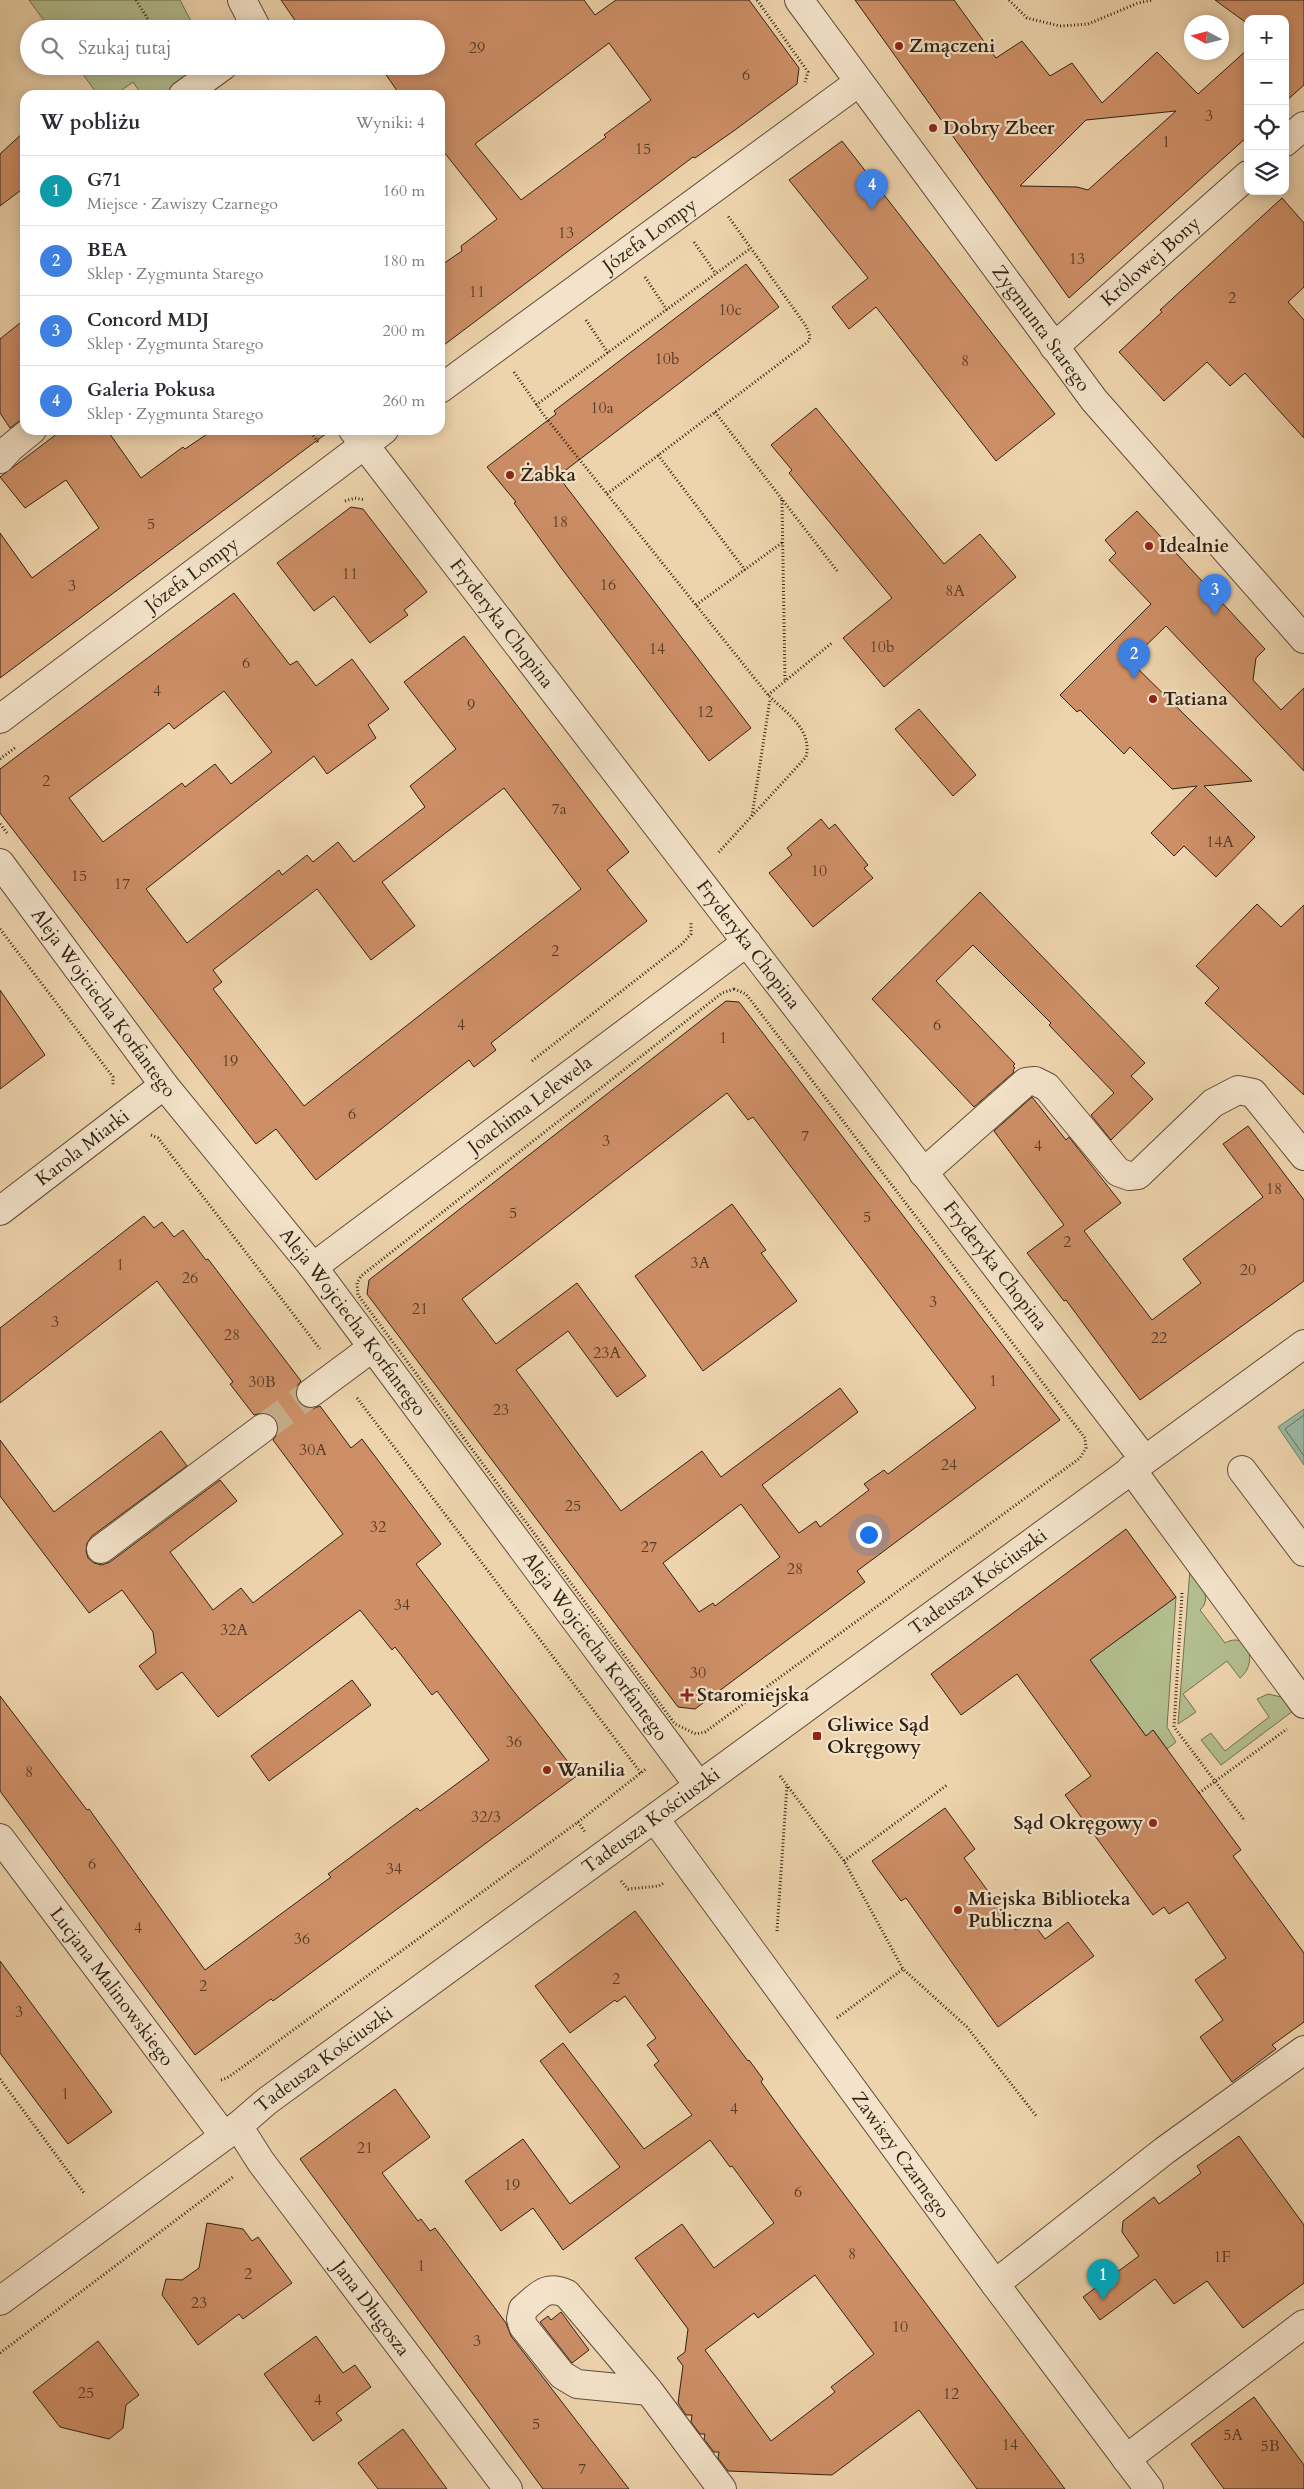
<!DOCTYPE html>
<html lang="pl">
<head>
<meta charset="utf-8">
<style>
	:root { --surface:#fff; --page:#f7f7f7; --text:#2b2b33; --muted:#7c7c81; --line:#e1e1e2; --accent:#8f2418 }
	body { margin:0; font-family:Cardo,serif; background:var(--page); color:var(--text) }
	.controls { position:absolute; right:15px; top:15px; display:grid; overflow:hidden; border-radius:10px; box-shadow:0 2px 12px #0003 }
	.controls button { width:45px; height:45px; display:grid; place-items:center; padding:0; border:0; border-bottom:1px solid var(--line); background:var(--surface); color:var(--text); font:25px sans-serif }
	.compass { position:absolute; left:1184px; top:15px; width:45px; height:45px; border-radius:50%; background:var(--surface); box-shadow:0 2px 12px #0003; rotate:277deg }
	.you { position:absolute; left:868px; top:1534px; width:18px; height:18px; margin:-12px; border:4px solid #fff; border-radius:50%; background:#1a73e8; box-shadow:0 0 0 8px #1a73e833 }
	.badge { display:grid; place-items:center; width:32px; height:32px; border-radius:50%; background:var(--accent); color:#fff; font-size:16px; font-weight:700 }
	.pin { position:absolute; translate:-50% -41px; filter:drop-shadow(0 1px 2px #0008) }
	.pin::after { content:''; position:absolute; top:26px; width:18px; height:15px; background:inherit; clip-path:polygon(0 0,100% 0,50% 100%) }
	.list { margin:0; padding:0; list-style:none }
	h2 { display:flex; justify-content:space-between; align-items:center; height:65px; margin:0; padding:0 20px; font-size:21px }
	h2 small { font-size:16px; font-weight:400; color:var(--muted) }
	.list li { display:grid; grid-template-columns:32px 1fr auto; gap:15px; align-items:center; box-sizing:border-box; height:70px; padding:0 20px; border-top:1px solid var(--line) }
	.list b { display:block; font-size:19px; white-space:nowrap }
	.list p { margin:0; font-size:16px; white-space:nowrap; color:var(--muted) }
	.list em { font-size:16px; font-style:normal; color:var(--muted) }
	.icon { flex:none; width:28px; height:28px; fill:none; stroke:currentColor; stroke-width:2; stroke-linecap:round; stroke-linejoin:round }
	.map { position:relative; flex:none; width:1304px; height:2489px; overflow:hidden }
	.search { position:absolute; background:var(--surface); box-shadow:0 2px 12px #0003; left:20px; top:20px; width:425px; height:55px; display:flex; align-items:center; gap:12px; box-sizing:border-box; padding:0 18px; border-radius:28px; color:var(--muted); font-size:19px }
	.panel { position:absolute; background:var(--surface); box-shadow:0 2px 12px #0003; left:20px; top:90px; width:425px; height:345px; border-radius:15px }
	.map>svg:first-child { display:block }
	.green { fill:#b3be8f; stroke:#727051 }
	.water { fill:#9bb9a5; stroke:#707d6b }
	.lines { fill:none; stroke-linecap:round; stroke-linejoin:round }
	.shore { stroke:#666e5c; stroke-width:1 }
	.building { fill:#ce8f67; stroke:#302213; fill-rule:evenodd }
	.minor-tunnel { stroke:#c8b08e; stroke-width:28; stroke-dasharray:28 14; stroke-linecap:butt }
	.minor-casing { stroke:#604e3a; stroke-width:30 }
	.path { stroke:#302213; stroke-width:3; stroke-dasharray:1 2.5; stroke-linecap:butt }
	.minor { stroke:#f4e3ca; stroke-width:28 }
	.poi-dot { fill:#8f2418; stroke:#f4e3ca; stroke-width:2 }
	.labels { text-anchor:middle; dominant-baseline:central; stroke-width:4.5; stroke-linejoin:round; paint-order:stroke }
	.number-label { font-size:16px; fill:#583d28 }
	.poi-label { font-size:19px; font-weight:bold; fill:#302213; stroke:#f4e3ca; text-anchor:start }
	.street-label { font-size:19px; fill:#302213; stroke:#f4e3ca }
</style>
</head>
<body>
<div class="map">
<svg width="1304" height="2489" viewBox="0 0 1304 2489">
	<rect width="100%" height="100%" fill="#eed4ad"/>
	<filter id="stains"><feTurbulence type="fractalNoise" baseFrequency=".004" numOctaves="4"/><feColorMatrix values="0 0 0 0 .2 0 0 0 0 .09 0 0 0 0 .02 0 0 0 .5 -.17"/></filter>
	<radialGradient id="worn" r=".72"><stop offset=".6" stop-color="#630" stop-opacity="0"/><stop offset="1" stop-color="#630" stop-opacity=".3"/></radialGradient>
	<path class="green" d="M29 0H180L195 29H50Z
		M77 66H214L183 95H142L133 82 115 95H98Z
		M1190 1569C1198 1581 1214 1597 1200 1610L1225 1643C1248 1630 1259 1663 1240 1678L1227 1661 1183 1694 1196 1712 1178 1724Z
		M1176 1597 1167 1727 1176 1742 1167 1749 1154 1731 1146 1736 1072 1635 1123 1636Z
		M1268 1694 1281 1697 1293 1711 1221 1765 1201 1740 1211 1733 1225 1751 1269 1717 1257 1699Z"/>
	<path class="water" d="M1304 1409V1465L1278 1427Z"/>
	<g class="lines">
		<path class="shore" d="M1304 1415 1285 1429 1304 1456"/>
	</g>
	<path class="building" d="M281 0H584L595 15 616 0H749L799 68 797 84 735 130 695 158 693 157 440 348V266L462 251 461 246 497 219 440 147V95H400L380 66H436V29H301ZM609 43 651 100 604 135 606 137 521 200 475 144Z
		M855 0H954L996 58 1022 41 1050 76 1072 63 1102 103 1157 52 1198 94 1248 49V136L1069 298ZM1176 111 1088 190 1077 187 1020 186 1086 120Z
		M1215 0H1304V85L1285 102V19H1248V24Z
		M25 131V187L0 206V154Z
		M842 141 1055 414 996 461 876 307 849 329 832 307 868 278 789 180Z
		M1282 198 1304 223V287L1288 302 1304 320V438L1245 373 1230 386 1207 362 1164 401 1119 352 1162 312 1160 310Z
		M746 264 779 307 558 476 751 728 709 761 562 569 514 503 516 502 487 467 556 414 554 411Z
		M25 319V417L10 428 0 413V339Z
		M816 408 944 564 980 534 1016 577 884 687 843 638 892 598 789 473 792 470 771 445Z
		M62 430H107L141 478 183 447 185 449 213 430H331L0 678V533L32 578 99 528 66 480 25 508 0 477Z
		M351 507 363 509 427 592 404 610 408 615 370 643 334 596 314 611 277 563Z
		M1137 511 1265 649 1256 658 1253 680 1281 710 1304 688V771L1166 626 1130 661 1252 781 1204 786 1255 837 1216 877 1184 846 1174 856 1151 833 1197 786 1172 789 1130 747 1124 754 1080 710 1077 712 1060 695 1151 604 1109 560 1116 553 1105 540Z
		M234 593 290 665 297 661 316 686 352 659 389 709 368 725 376 738 327 774 314 756 146 889 187 943 279 870 282 875 307 855 313 862 338 842 354 862 425 807 410 786 456 749 404 682 464 636 629 852 607 870 647 921 491 1043 496 1050 474 1067 469 1060 316 1180 276 1129 256 1144 0 813V769ZM224 691 272 752 231 784 215 764 185 787 182 783 103 842 69 798 169 723 174 729ZM504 788 581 889 304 1106 213 989 222 982 213 970 317 889 371 960 415 926 382 882Z
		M919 709 976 775 953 796 895 729Z
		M821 819 829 829 835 824 868 865 864 868 873 878 813 927 769 873 792 855 787 848Z
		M980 892 1145 1063 1131 1076 1153 1099 1111 1140 1091 1115 1114 1093 1049 1025 1051 1023 973 945 936 981 1015 1064 1013 1066 1015 1068 1013 1070 1014 1072 974 1107 872 999Z
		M1257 904 1281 927 1304 905V1095L1205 1003 1219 988 1196 966Z
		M0 990 45 1055 0 1089Z
		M726 1001 739 1002 1060 1420 857 1571 865 1582 695 1709 678 1707 367 1294 369 1280ZM727 1093 748 1120 753 1117 976 1408 888 1474 884 1470 864 1484 869 1490 820 1527 816 1521 799 1533 762 1485 858 1412 840 1388 721 1477 702 1451 621 1511 516 1370 568 1331 617 1397 646 1376 577 1283 496 1344 462 1299ZM741 1504 780 1557 715 1606 713 1603 699 1612 663 1563Z
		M1032 1097 1066 1140 1069 1137 1121 1203 1084 1231 1152 1320 1201 1283 1183 1259 1263 1197 1223 1144 1248 1126 1304 1200V1281L1140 1400 1066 1300 1064 1301 1027 1253 1064 1225 994 1131Z
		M732 1204 766 1250 761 1253 797 1301 703 1371 635 1276Z
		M144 1216 154 1228 162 1222 174 1237 183 1230 206 1260 208 1259 301 1381 297 1386 295 1394 299 1403 304 1407 312 1409 320 1406 351 1448 362 1439 441 1544 416 1564 578 1775 273 2001 271 1999 195 2055 0 1791V1696L87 1810 89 1809 205 1970 331 1877 328 1874 417 1808 420 1811 489 1760 437 1691 432 1695 395 1647 392 1650 360 1610 218 1717 182 1672 157 1690 139 1666 156 1653 153 1632 122 1590 89 1613 0 1496V1440L54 1512 161 1431 187 1466 92 1536 87 1543 86 1551 88 1558 94 1563 102 1565 110 1562 220 1480 237 1501 170 1552 213 1610 241 1588 253 1603 343 1534 273 1440 277 1434 278 1426 276 1419 269 1414 261 1413 254 1415 230 1384 233 1382 157 1281 0 1403V1328Z
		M1126 1529 1176 1597 1090 1660 1146 1736 1153 1730 1167 1749 1241 1850 1233 1856 1304 1953V2022L1272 2045 1276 2049 1232 2082 1200 2037 1223 2020 1195 1980 1226 1958 1188 1902 1169 1914 1164 1907 1153 1915 1065 1795 1091 1776 1017 1674 961 1715 931 1674Z
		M352 1680 371 1705 269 1781 251 1756Z
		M945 1808 975 1849 964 1858 1016 1930 1030 1919 1045 1939 1068 1922 1094 1956 998 2027 906 1898 901 1901 872 1861Z
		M635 1911 748 2061 749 2060 763 2079 761 2082 801 2137 1065 2489H977L919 2410 832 2475 728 2471 718 2458 719 2452H714L704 2439 705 2434H700L691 2422 692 2415H686L678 2403 683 2366 677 2358 685 2352 688 2329 635 2258 682 2224 714 2268 774 2223 732 2166 730 2167 710 2140 563 2250 533 2208 501 2231 465 2181 523 2139 570 2204 620 2167 540 2061 563 2043 644 2149 692 2115 654 2065 659 2061 647 2045 656 2038 625 1996 617 2002 615 2000 570 2033 535 1986ZM815 2275 874 2354 831 2387 835 2392 771 2441 705 2350 754 2313 758 2318Z
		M0 1961 112 2112 68 2144 0 2053Z
		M395 2089 430 2137 382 2173 418 2221 421 2219 430 2231 435 2228 506 2323 511 2336 629 2489H543L300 2159Z
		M1239 2136 1304 2225V2283L1243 2328 1207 2281 1174 2304 1155 2279 1100 2320 1083 2297 1139 2256 1122 2232 1123 2221 1154 2197 1159 2204 1201 2173 1197 2166Z
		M207 2223 243 2229 252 2241 258 2237 292 2283 243 2319 239 2314 198 2345 162 2295 166 2279 182 2280 199 2268Z
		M561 2312 589 2350 572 2363 540 2322 548 2316 551 2320Z
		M316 2336 343 2373 355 2365 371 2387 336 2413 342 2420 313 2441 264 2374Z
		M98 2341 139 2395 126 2405 123 2428 109 2439 60 2427 33 2392Z
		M1254 2397 1304 2465V2489H1224L1191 2444Z
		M403 2429 447 2489H378L358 2463Z"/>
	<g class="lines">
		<path class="minor-tunnel" d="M263 1428 311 1393"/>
		<defs>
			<g id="minor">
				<path d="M242 0 257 29"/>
				<path id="s1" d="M799 0 1094 400 1304 639"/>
				<path d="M183 95 223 66"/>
				<path d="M1285 142 1304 126"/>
				<path id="s2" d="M1054 347 1248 175"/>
				<path id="s3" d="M440 389 859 82"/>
				<path id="s4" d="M353 430 1144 1459"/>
				<path d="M0 459 10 448 32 430"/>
				<path id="s5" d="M0 719 384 430"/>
				<path id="s6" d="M0 863 164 1085 313 1267 699 1786"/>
				<path d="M923 1173 1026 1082 1035 1081 1047 1087 1118 1172 1129 1176 1138 1175 1213 1103 1238 1090 1253 1093 1304 1156"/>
				<path id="s7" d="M0 1211 164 1085"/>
				<path id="s8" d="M313 1267 747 942"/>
				<path d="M311 1393 373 1347"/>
				<path d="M1131 1469 1304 1704"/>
				<path d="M1242 1470 1304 1552"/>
				<path d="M101 1549 263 1428"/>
				<path id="s9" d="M655 1819 995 2284 1149 2489"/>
				<path id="s10" d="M0 1838 224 2136"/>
				<path id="s11" d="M238 2126 261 2162 508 2489"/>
				<path d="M995 2284 1164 2151 1304 2050"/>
				<path id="s12" d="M0 2301 238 2126 267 2101 1304 1344"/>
				<path d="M649 2391 577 2384 562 2375 523 2326 521 2319 523 2309C539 2296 545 2284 567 2294L649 2391 722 2489"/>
				<path d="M1126 2459 1304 2324"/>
			</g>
		</defs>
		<use href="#minor" class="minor-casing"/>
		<path class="path" d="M136 0 154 29
			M757 0 808 72 805 82
			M1009 0 1027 18 1060 26 1088 24 1138 3 1153 0
			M694 242 716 274
			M645 277 667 310
			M586 320 608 353
			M514 372 543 414 768 695C785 712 813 729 806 757L718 853
			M536 405 751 248
			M715 412 838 572
			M309 430 318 442
			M658 455 745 570
			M607 494 809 341 810 336 806 326 728 216
			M782 500 785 682
			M345 501 355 498 365 500
			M696 605 783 542
			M768 695 833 642
			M0 759 16 747
			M752 816 770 699
			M0 824 7 833
			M0 929 113 1077V1085
			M734 989 746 994 1085 1438 1086 1448 1080 1458 705 1732 696 1734 675 1724 358 1295 357 1283 361 1276 722 993Z
			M532 1061 682 944 691 934V922
			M151 1135 158 1138 320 1349
			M357 1398 641 1773
			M1182 1593 1174 1727 1245 1821
			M780 1776 844 1861 903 1969 967 2027 1037 2117
			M1199 1793 1287 1729
			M578 1822 585 1832
			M844 1861 947 1785
			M621 1881 628 1889 659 1886 665 1882
			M777 1931 787 1785
			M837 2018 903 1969
			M0 2079 84 2193
			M221 2080 227 2078 244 2066 578 1822 647 1768
			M0 2353 233 2177"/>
		<use href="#minor" class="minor"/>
	</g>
	<g class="poi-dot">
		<circle cx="899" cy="46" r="5"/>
		<circle cx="933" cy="128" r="5"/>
		<circle cx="510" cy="475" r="5"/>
		<circle cx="1149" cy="546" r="5"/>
		<circle cx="1153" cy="699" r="5"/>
		<path d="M684.5 1687.5h5v5h5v5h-5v5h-5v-5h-5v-5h5z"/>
		<rect x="812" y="1731" width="10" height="10" rx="2.5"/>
		<circle cx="547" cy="1770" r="5"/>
		<circle cx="1153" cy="1823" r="5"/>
		<circle cx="958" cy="1910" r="5"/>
	</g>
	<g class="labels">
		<g class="number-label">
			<text x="477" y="48">29</text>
			<text x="746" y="75">6</text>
			<text x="1209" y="116">3</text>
			<text x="1166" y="142">1</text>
			<text x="643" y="149">15</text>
			<text x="566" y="233">13</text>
			<text x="1077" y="259">13</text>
			<text x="477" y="292">11</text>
			<text x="1232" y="298">2</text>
			<text x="730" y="310">10c</text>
			<text x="667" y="359">10b</text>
			<text x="965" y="361">8</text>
			<text x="602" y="408">10a</text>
			<text x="560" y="522">18</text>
			<text x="151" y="524">5</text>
			<text x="350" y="574">11</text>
			<text x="608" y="585">16</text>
			<text x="72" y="586">3</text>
			<text x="955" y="591">8A</text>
			<text x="882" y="647">10b</text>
			<text x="657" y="649">14</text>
			<text x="246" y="663">6</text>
			<text x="157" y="691">4</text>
			<text x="471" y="705">9</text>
			<text x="705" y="712">12</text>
			<text x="46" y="781">2</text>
			<text x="559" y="809">7a</text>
			<text x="1220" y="842">14A</text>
			<text x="819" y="871">10</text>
			<text x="79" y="876">15</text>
			<text x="122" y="884">17</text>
			<text x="555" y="951">2</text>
			<text x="461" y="1025">4</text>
			<text x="937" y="1025">6</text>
			<text x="723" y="1038">1</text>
			<text x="230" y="1061">19</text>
			<text x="352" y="1114">6</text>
			<text x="805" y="1136">7</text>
			<text x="606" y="1141">3</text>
			<text x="1038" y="1146">4</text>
			<text x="1274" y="1189">18</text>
			<text x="513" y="1213">5</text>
			<text x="867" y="1217">5</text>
			<text x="1067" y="1242">2</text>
			<text x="700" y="1263">3A</text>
			<text x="120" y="1265">1</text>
			<text x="1248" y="1270">20</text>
			<text x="190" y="1278">26</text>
			<text x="933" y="1302">3</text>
			<text x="420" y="1309">21</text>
			<text x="55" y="1322">3</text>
			<text x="232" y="1335">28</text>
			<text x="1159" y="1338">22</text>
			<text x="607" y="1353">23A</text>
			<text x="993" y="1381">1</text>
			<text x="262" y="1382">30B</text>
			<text x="501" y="1410">23</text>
			<text x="313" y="1450">30A</text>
			<text x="949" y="1465">24</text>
			<text x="573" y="1506">25</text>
			<text x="378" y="1527">32</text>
			<text x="649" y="1547">27</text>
			<text x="795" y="1569">28</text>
			<text x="402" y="1605">34</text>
			<text x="234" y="1630">32A</text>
			<text x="698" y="1673">30</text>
			<text x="514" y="1742">36</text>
			<text x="29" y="1772">8</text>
			<text x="486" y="1817">32/3</text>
			<text x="92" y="1864">6</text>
			<text x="394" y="1869">34</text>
			<text x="138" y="1928">4</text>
			<text x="302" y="1939">36</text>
			<text x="616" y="1979">2</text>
			<text x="203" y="1986">2</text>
			<text x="19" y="2012">3</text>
			<text x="65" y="2094">1</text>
			<text x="734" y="2109">4</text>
			<text x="365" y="2148">21</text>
			<text x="512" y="2185">19</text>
			<text x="798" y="2192">6</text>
			<text x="852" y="2254">8</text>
			<text x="1222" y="2257">1F</text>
			<text x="421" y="2266">1</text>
			<text x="248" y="2274">2</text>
			<text x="199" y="2303">23</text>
			<text x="900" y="2327">10</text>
			<text x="477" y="2341">3</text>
			<text x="86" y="2393">25</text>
			<text x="951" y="2394">12</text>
			<text x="318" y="2400">4</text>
			<text x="536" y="2424">5</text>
			<text x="1233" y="2435">5A</text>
			<text x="1010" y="2445">14</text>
			<text x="1270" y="2446">5B</text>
			<text x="582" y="2469">7</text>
		</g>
		<g class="poi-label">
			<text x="909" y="46">Zmączeni</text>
			<text x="943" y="128">Dobry Zbeer</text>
			<text x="520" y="475">Żabka</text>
			<text x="1159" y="546">Idealnie</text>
			<text x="1163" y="699">Tatiana</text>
			<text x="697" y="1695">Staromiejska</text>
			<text x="827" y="1725">Gliwice Sąd<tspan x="827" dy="22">Okręgowy</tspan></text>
			<text x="557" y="1770">Wanilia</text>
			<text x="1143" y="1823" text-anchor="end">Sąd Okręgowy</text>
			<text x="968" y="1899">Miejska Biblioteka<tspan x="968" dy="22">Publiczna</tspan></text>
		</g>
		<g class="street-label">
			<text stroke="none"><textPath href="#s3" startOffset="260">Józefa Lompy</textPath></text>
			<text stroke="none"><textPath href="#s2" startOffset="129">Królowej Bony</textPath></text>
			<text stroke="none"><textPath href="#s1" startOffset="408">Zygmunta Starego</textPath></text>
			<text stroke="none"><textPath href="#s5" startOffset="240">Józefa Lompy</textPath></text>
			<text stroke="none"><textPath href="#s4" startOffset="244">Fryderyka Chopina</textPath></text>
			<text stroke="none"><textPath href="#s4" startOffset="649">Fryderyka Chopina</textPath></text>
			<text stroke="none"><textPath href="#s6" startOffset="174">Aleja Wojciecha Korfantego</textPath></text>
			<text stroke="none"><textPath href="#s8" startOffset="271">Joachima Lelewela</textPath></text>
			<text stroke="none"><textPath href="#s7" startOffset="104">Karola Miarki</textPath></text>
			<text stroke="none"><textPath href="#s4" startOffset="1054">Fryderyka Chopina</textPath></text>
			<text stroke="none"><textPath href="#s6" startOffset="579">Aleja Wojciecha Korfantego</textPath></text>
			<text stroke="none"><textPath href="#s12" startOffset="1214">Tadeusza Kościuszki</textPath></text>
			<text stroke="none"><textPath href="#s6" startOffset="984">Aleja Wojciecha Korfantego</textPath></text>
			<text stroke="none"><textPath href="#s12" startOffset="809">Tadeusza Kościuszki</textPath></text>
			<text stroke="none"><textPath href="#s10" startOffset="186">Lucjana Malinowskiego</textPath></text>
			<text stroke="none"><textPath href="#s12" startOffset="404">Tadeusza Kościuszki</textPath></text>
			<text stroke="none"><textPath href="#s9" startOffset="416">Zawiszy Czarnego</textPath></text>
			<text stroke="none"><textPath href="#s11" startOffset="226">Jana Długosza</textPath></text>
		</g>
	</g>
	<rect width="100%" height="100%" filter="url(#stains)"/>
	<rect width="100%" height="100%" fill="url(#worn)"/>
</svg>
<div class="controls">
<button>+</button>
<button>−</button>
<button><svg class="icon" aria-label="locate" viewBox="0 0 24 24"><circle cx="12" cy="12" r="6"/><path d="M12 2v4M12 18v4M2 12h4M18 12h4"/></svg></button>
<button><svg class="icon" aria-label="layers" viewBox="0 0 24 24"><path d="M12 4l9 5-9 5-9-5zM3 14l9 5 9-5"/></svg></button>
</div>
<svg class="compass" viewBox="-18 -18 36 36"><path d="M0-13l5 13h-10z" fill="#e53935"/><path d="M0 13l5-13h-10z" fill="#7c7c81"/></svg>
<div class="you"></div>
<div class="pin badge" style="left:1103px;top:2300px;background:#0f9aa8">1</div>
<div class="pin badge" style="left:1134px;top:679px;background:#3f7fe0">2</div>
<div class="pin badge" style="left:1215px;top:615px;background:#3f7fe0">3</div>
<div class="pin badge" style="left:872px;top:210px;background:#3f7fe0">4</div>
<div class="search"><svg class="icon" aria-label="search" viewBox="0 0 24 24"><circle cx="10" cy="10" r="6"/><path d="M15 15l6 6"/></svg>Szukaj tutaj</div>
<section class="panel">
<h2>W pobliżu<small>Wyniki: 4</small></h2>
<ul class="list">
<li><span class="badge" style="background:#0f9aa8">1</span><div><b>G71</b><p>Miejsce · Zawiszy Czarnego</p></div><em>160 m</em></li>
<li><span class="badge" style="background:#3f7fe0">2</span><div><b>BEA</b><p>Sklep · Zygmunta Starego</p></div><em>180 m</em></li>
<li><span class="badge" style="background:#3f7fe0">3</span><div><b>Concord MDJ</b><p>Sklep · Zygmunta Starego</p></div><em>200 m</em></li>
<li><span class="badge" style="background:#3f7fe0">4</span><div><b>Galeria Pokusa</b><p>Sklep · Zygmunta Starego</p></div><em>260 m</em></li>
</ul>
</section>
</div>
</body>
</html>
